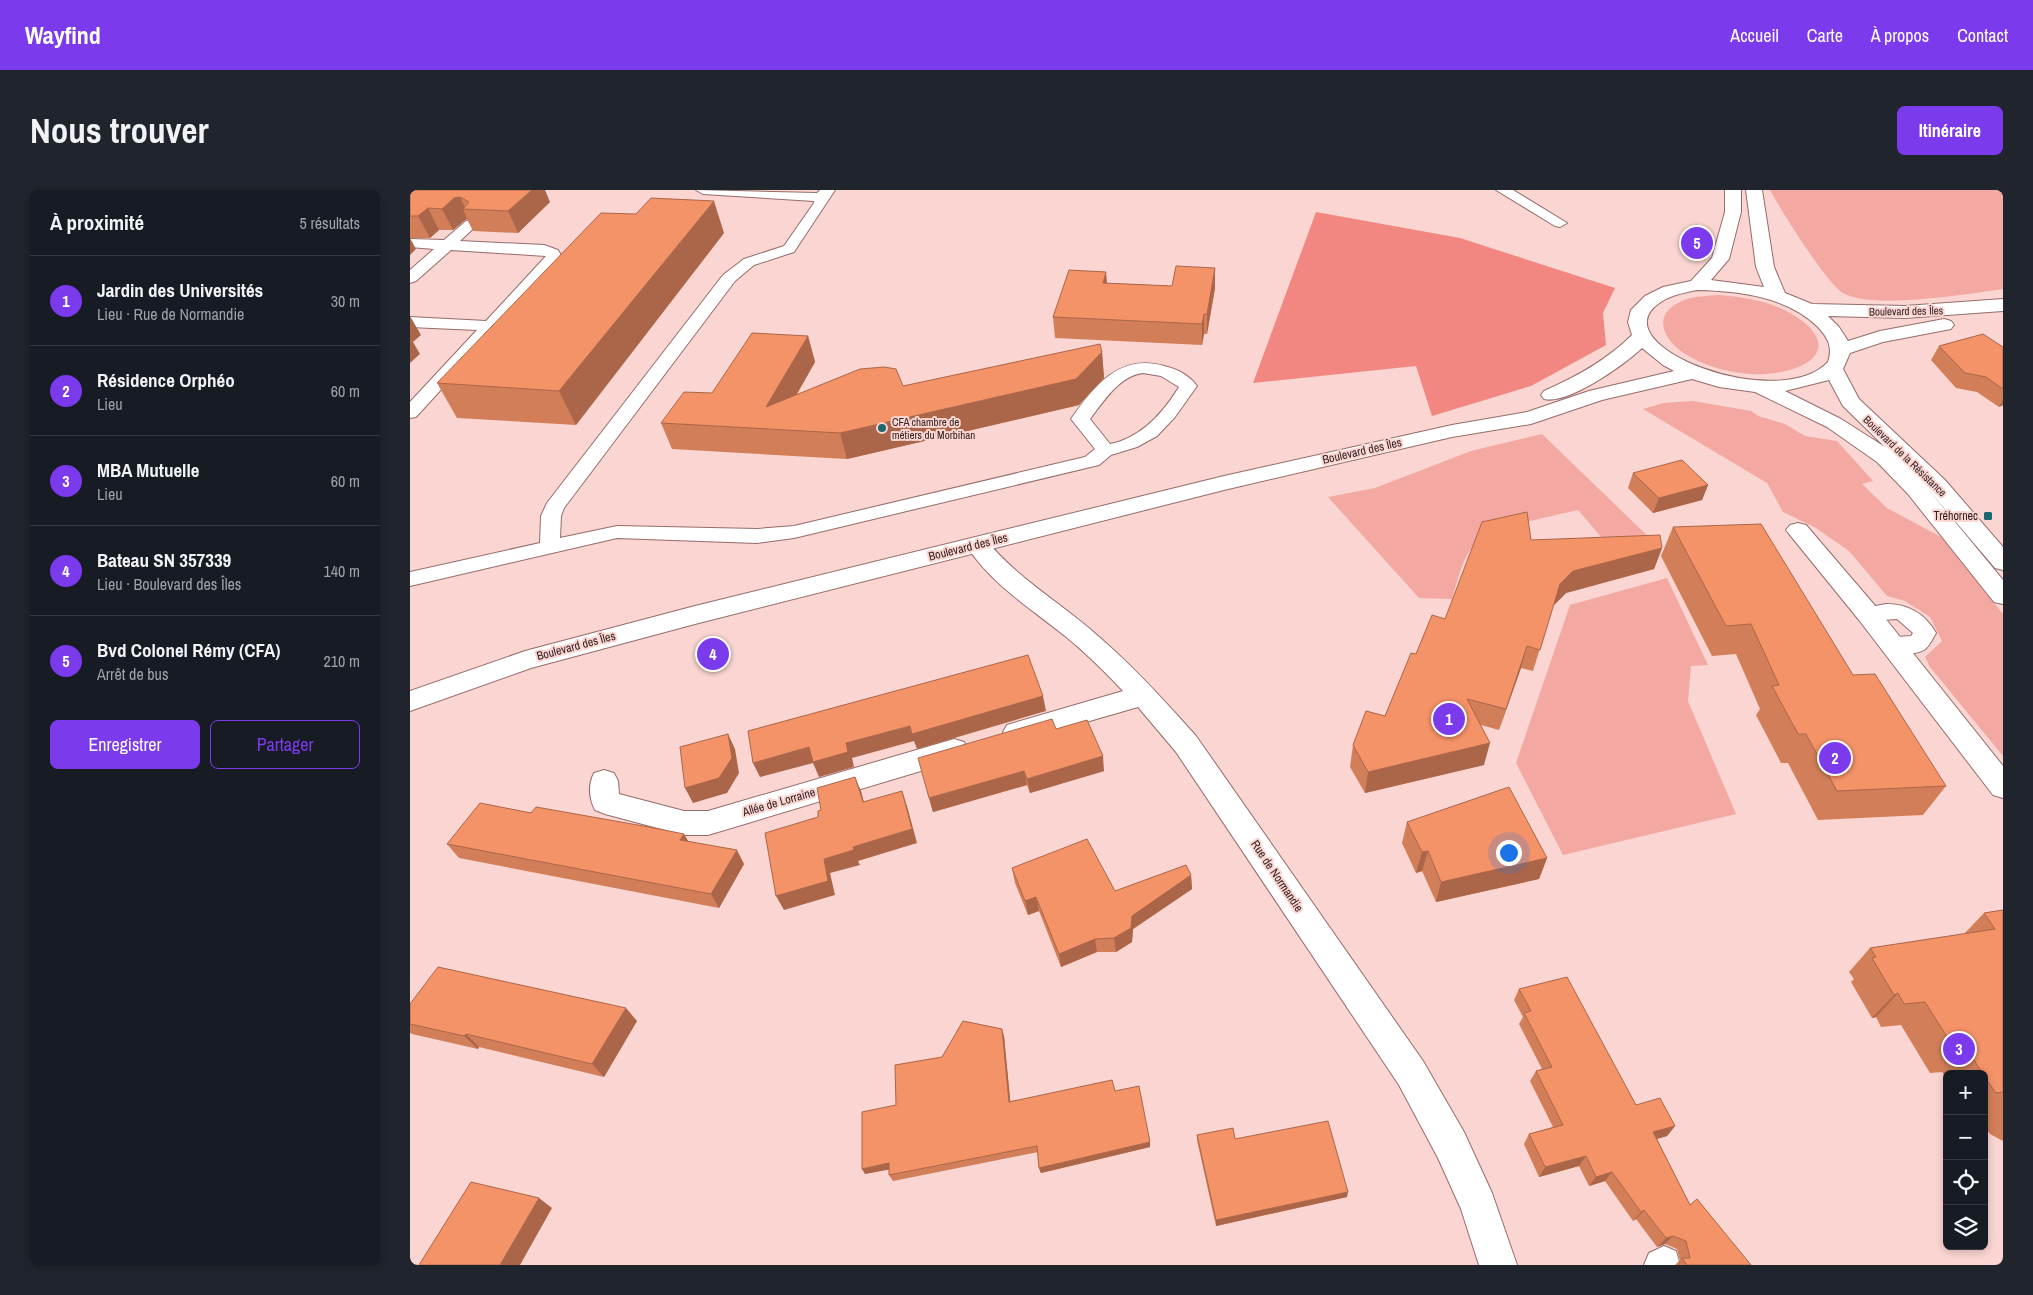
<!DOCTYPE html>
<html lang="fr">
<head>
<meta charset="utf-8">
<style>
	:root { --surface:#171b24; --page:#20242c; --text:#f1f3f6; --muted:#9ea1a6; --line:#363941; --accent:#7c3aed }
	body { margin:0; font-family:"Archivo Narrow",sans-serif; background:var(--page); color:var(--text) }
	.controls { position:absolute; right:15px; bottom:15px; display:grid; overflow:hidden; border-radius:8px; box-shadow:0 2px 8px #0003 }
	.controls button { width:45px; height:45px; display:grid; place-items:center; padding:0; border:0; border-bottom:1px solid var(--line); background:var(--surface); color:var(--text); font:25px sans-serif }
	.you { position:absolute; left:1098px; top:662px; width:18px; height:18px; margin:-12px; border:4px solid #fff; border-radius:50%; background:#1a73e8; box-shadow:0 0 0 8px #1a73e833 }
	.badge { display:grid; place-items:center; width:32px; height:32px; border-radius:50%; background:var(--accent); color:#fff; font-size:16px; font-weight:700 }
	.pin { position:absolute; translate:-50% -50%; border:2px solid #fff; box-shadow:0 1px 5px #0006 }
	.list { margin:0; padding:0; list-style:none }
	h2 { display:flex; justify-content:space-between; align-items:center; height:65px; margin:0; padding:0 20px; font-size:21px }
	h2 small { font-size:16px; font-weight:400; color:var(--muted) }
	.list li { display:grid; grid-template-columns:32px 1fr auto; gap:15px; align-items:center; box-sizing:border-box; height:90px; padding:0 20px; border-top:1px solid var(--line) }
	.list b { display:block; font-size:19px; white-space:nowrap }
	.list p { margin:0; font-size:16px; white-space:nowrap; color:var(--muted) }
	.list em { font-size:16px; font-style:normal; color:var(--muted) }
	.actions { display:flex; gap:10px; padding:15px 20px }
	.actions a { flex:1; padding:11px 0; border:1px solid var(--accent); border-radius:8px; text-align:center; font-size:18px; color:var(--accent) }
	.actions .main { background:var(--accent); color:#fff }
	.icon { flex:none; width:28px; height:28px; fill:none; stroke:currentColor; stroke-width:2; stroke-linecap:round; stroke-linejoin:round }
	.map { position:relative; flex:none; width:1593px; height:1075px; overflow:hidden; border-radius:8px }
	header { display:flex; align-items:center; gap:30px; box-sizing:border-box; height:70px; padding:0 25px; background:var(--accent); color:#fff }
	header strong { font-size:24px }
	nav { display:flex; gap:28px; margin-inline-start:auto; font-size:18px }
	.intro { display:flex; align-items:center; justify-content:space-between; box-sizing:border-box; height:120px; padding:0 30px }
	h1 { margin:0; font-size:35px }
	.button { padding:12px 22px; border-radius:8px; background:var(--accent); color:#fff; font-size:18px; font-weight:700 }
	main { display:flex; gap:30px; padding:0 30px }
	aside { flex:1; background:var(--surface); border-radius:8px; box-shadow:0 2px 8px #0003 }
	.map>svg:first-child { display:block }
	.green { fill:#f3a8a2 }
	.forest { fill:#f28782 }
	.lines { fill:none; stroke-linecap:round; stroke-linejoin:round }
	.lane-casing { stroke:#956c69; stroke-width:2 }
	.street-casing { stroke:#956c69; stroke-width:2 }
	.secondary-casing { stroke:#956c69; stroke-width:2 }
	.lane { fill:#fff; fill-rule:evenodd }
	.street { fill:#fff; fill-rule:evenodd }
	.secondary { fill:#fff; fill-rule:evenodd }
	.wall { fill:#d27e59 }
	.shaded-wall { fill:#ab6649 }
	.building { fill:#f49268; stroke:#ab6649 }
	.poi-dot { fill:#1b686e; stroke:#fad5d1; stroke-width:2 }
	.labels { text-anchor:middle; dominant-baseline:central; stroke-width:4; stroke-linejoin:round; paint-order:stroke }
	.far-street-label { font-size:11px; fill:#352423; stroke:#fad5d1 }
	.far-poi-label { font-size:11px; fill:#352423; stroke:#fad5d1; text-anchor:start }
	.street-label { font-size:12px; fill:#352423; stroke:#fad5d1 }
	.poi-label { font-size:12px; fill:#352423; stroke:#fad5d1; text-anchor:end }
</style>
</head>
<body>
<header>
<strong>Wayfind</strong>
<nav><a>Accueil</a><a>Carte</a><a>À propos</a><a>Contact</a></nav>
</header>
<div class="intro"><h1>Nous trouver</h1><a class="button">Itinéraire</a></div>
<main>
<aside>
<h2>À proximité<small>5 résultats</small></h2>
<ul class="list">
<li><span class="badge">1</span><div><b>Jardin des Universités</b><p>Lieu · Rue de Normandie</p></div><em>30 m</em></li>
<li><span class="badge">2</span><div><b>Résidence Orphéo</b><p>Lieu</p></div><em>60 m</em></li>
<li><span class="badge">3</span><div><b>MBA Mutuelle</b><p>Lieu</p></div><em>60 m</em></li>
<li><span class="badge">4</span><div><b>Bateau SN 357339</b><p>Lieu · Boulevard des Îles</p></div><em>140 m</em></li>
<li><span class="badge">5</span><div><b>Bvd Colonel Rémy (CFA)</b><p>Arrêt de bus</p></div><em>210 m</em></li>
</ul>
<div class="actions"><a class="main">Enregistrer</a><a>Partager</a></div>
</aside>
<div class="map">
<svg width="1593" height="1075" viewBox="0 0 1593 1075">
	<rect width="100%" height="100%" fill="#fad5d1"/>
	<path class="green" d="M1360 0H1593V99C1557 104 1463 120 1433 103 1417 94 1370 19 1360 0Z
		M1309 105C1334 107 1360 111 1382 124 1427 151 1410 177 1365 183 1335 188 1291 178 1267 158 1251 144 1246 124 1268 113 1280 106 1295 106 1309 105Z
		M1283 211 1341 221 1348 226 1375 234 1395 246 1427 251 1463 291 1452 294 1477 318 1531 347 1593 424V566L1520 477 1515 467 1532 451 1520 427 1495 411 1477 406 1439 361 1406 338 1373 322 1357 293 1233 219 1253 213Z
		M1132 244 1248 356 1210 369 1168 320C1144 326 1081 337 1066 353 1052 367 1048 390 1042 409L1009 408 918 307 965 298 1061 261Z
		M1257 388 1298 475 1281 476 1278 511 1326 624 1153 665 1106 573 1160 415Z"/>
	<path class="forest" d="M906 22 1050 48 1205 98 1193 123 1196 155 1121 196 1022 226 1006 176 843 193Z"/>
	<g class="lines">
		<defs>
			<path id="lane" d="M286 0 407 3 410 0H425L384 62 344 75 325 91 154 318 151 326 150 348 207 336 347 339 384 336 675 267 685 259 661 229C684 196 710 163 754 176 767 179 779 185 787 196L765 227 747 246 727 257 701 265 689 275 384 348 347 353 207 348 0 396V382L130 353 131 326 137 313 313 85 334 69 374 56 404 13V11L293 4ZM733 183 751 186 769 197C753 223 731 248 700 254L680 229C694 211 709 186 733 183Z
				M1086 0H1103L1157 33 1150 37 1145 36Z
				M61 30 68 34 50 51 134 55 148 60 152 67 6 227 0 228V212L67 140 0 137V127L76 131 136 66 41 60 6 91 0 93V80L24 59 0 57V49L34 50 56 31Z
				M1476 414C1499 414 1515 424 1526 443 1523 448 1519 457 1514 460 1504 466 1482 463 1472 460L1469 454 1472 448 1501 446 1503 443 1487 429 1458 431 1450 429 1447 424 1450 419Z
				M1254 1056 1266 1061 1270 1075H1234L1239 1063Z"/>
			<path id="street" d="M1388 333 1396 335 1467 418 1593 576V608L1583 605 1449 430 1380 345 1376 340 1380 335Z
				M568 347 576 350C608 389 651 413 688 446 724 477 755 511 786 546L1013 871 1054 942 1082 1003 1107 1075H1069L1051 1019 1028 968 989 895 766 562 728 517 607 552 597 549 593 542 597 535 713 501C695 482 676 463 655 446 620 418 580 393 556 355L560 350Z
				M544 549 554 552 558 560 554 568 298 645H274L195 624 185 620C179 608 178 595 184 583L194 580 204 583 208 591 209 604 274 621H298Z"/>
			<path id="secondary" d="M1315 0H1331V22L1319 69 1301 90 1354 97 1346 77 1336 0H1352L1364 77 1375 103 1402 114 1495 116 1593 109V121L1495 128 1418 126 1429 137 1438 151 1470 141 1534 129 1541 131 1544 135 1541 139 1473 152 1440 163 1433 179 1449 209 1535 290 1593 357V380L1585 378 1517 298 1593 390V414L1584 412 1498 304 1467 272 1417 237 1345 202 1309 197 1282 189 1192 210 1121 234 1042 247 814 300 285 434 121 478 0 521V501L115 461 285 416 814 286 1042 235 1117 222 1179 201 1264 181 1253 175 1232 158C1214 175 1158 215 1134 209L1131 205 1134 201C1166 187 1197 170 1222 145L1218 132 1221 120 1235 106 1253 97 1281 91 1302 68 1315 22ZM1287 100C1329 101 1376 106 1408 137 1418 148 1423 157 1418 172 1369 224 1191 156 1248 114 1259 105 1274 103 1287 100ZM1419 190 1433 216 1475 257 1431 229 1375 201Z"/>
		</defs>
		<use href="#lane" class="lane-casing"/>
		<use href="#street" class="street-casing"/>
		<use href="#secondary" class="secondary-casing"/>
		<use href="#lane" class="lane"/>
		<use href="#street" class="street"/>
		<use href="#secondary" class="secondary"/>
	</g>
	<path class="wall" d="M0 0 140 12 108 43 63 41 57 29 55 30 43 40H29L20 48H0Z
		M314 43 166 235 47 228 27 193Z
		M805 78V98L797 144H794L792 155 645 148 643 127 697 93 762 96Z
		M398 146 405 172 387 204 493 196 692 162 694 188 669 215 437 269 262 259 251 233Z
		M1529 156 1593 157V215L1589 217 1567 202 1546 198 1521 170Z
		M1223 283 1298 295 1292 310 1243 323 1218 298Z
		M1263 337 1443 485 1536 596 1513 625 1408 630 1378 573H1371L1346 525 1350 519 1326 464 1302 466 1251 366Z
		M1121 350 1252 358 1244 379 1156 403 1143 416 1123 481 1111 478 1089 540 1071 535 1074 575 955 603 940 577 943 555 975 526 1006 464 1035 429Z
		M646 539 694 581 620 603 617 595 523 622 519 608Z
		M121 623 274 644 278 651 334 674 309 718 49 668 37 654Z
		M997 632 1137 668 1129 689 1026 712 1012 681 1006 683 992 653Z
		M602 678 705 701 781 685 782 699 723 739 722 752 706 762H687L651 777 629 721 618 725 605 693Z
		M1593 720V951L1580 944 1574 936V884H1537V890L1532 882 1520 883 1491 835 1471 837 1466 827 1462 828 1441 792 1444 789 1439 782 1460 758 1554 744 1574 723Z
		M1109 799 1226 915 1265 936 1257 946 1247 949 1280 1015 1341 1075H1265L1270 1070 1267 1059 1255 1054 1247 1057 1226 1029 1223 1031 1195 991 1179 996 1169 976 1129 987 1114 954 1119 944 1143 937 1120 891 1126 881 1132 879 1109 834 1113 827 1104 810Z
		M0 814 227 831 194 887 69 857 68 859 2 844 0 843Z
		M594 846 600 911 705 901 740 952V957L631 983 629 978 628 962 483 991 479 985V979L455 984 486 915 532 867Z
		M787 945 825 949 937 1007 806 1036 787 950Z"/>
	<path class="shaded-wall" d="M122 0H135L140 12 108 43 98 21Z
		M50 7 56 20 53 19 57 29 55 30 43 40 32 19 44 8Z
		M304 11 314 43 166 235 149 201Z
		M18 18 29 40 20 48 8 26Z
		M0 48 6 59 0 65Z
		M805 78V98L797 144V124Z
		M696 82 698 103 693 93Z
		M794 124V144L792 155V134Z
		M0 126 11 145 3 152 10 164 0 173Z
		M398 146 405 172 367 239 356 217Z
		M692 162 694 188 669 215 437 269 430 243Z
		M1593 210V215L1589 217Z
		M1298 295 1292 310 1243 323 1249 308Z
		M1252 358 1244 379 1156 403 1143 416 1150 394 1163 381Z
		M1117 456 1111 478 1089 540Z
		M633 506 636 521 507 559 504 551 442 568 444 577 409 587 403 573 350 587 343 573 399 557 436 553 500 536Z
		M318 544 325 559 329 583 317 603 283 613 275 598Z
		M1080 553 1074 575 955 603 958 582Z
		M693 566 694 581 620 603 617 589Z
		M614 581 617 595 523 622 519 608Z
		M445 587 451 601 458 627 453 612Z
		M492 601 497 616 507 653 448 671 450 675 420 683 425 705 374 720 366 706 414 669 443 657Z
		M274 644 282 658 270 650Z
		M327 660 334 674 309 718 301 704Z
		M1018 661 1012 681 1006 683 1012 662Z
		M1137 668 1129 689 1026 712 1031 692Z
		M781 685 782 699 723 739 722 752 706 762 704 748 722 726Z
		M626 707 629 721 618 725 615 711Z
		M685 749 687 762 651 777 649 764Z
		M1488 803 1466 827 1462 828 1484 805Z
		M216 818 227 831 194 887 182 874Z
		M592 839 594 846 601 918 599 912Z
		M56 844 69 857 68 859 54 846Z
		M1265 936 1257 946 1235 952 1243 942Z
		M740 952V957L631 983 629 978Z
		M1176 966 1169 976 1129 987 1135 977Z
		M479 973 482 979 455 984 452 979Z
		M1202 982 1195 991 1179 996 1186 987Z
		M938 1002 937 1007 806 1036V1030Z
		M129 1008 142 1018 110 1075H90Z
		M1234 1020 1226 1029 1223 1031 1231 1022Z
		M1263 1046 1255 1054 1247 1057 1256 1048Z"/>
	<path class="building" d="M0 0H122L98 21 53 19 59 12 50 7 44 8 32 19 18 18 8 26H0Z
		M241 8 304 11 149 201 27 193 191 23 226 24Z
		M766 76 805 78 797 124H794L792 134 643 127 659 80 696 82 693 93 762 96Z
		M342 143 398 146 356 217 450 179 474 177 486 179 493 196 690 154 692 162 666 189 430 243 251 233 274 202 302 203Z
		M1573 144 1593 157V199L1576 187 1555 183 1529 156Z
		M1272 270 1298 295 1249 308 1223 283Z
		M1117 322 1121 350 1250 345 1252 358 1163 381 1150 394 1130 460 1117 456 1096 519 1057 509 1080 553 958 582 943 555 956 521 975 526 1001 463 1006 464 1022 425 1035 429 1072 332Z
		M1351 334 1443 485 1465 484 1536 596 1427 601 1396 544H1388L1362 496 1369 495 1341 434 1316 436 1263 337Z
		M618 465 633 506 502 544 500 536 436 553 438 562 403 572 399 557 343 573 338 541Z
		M642 529 646 539 677 530 693 566 617 589 614 581 519 608 508 568Z
		M318 544 322 568 309 588 275 598 270 557Z
		M445 587 453 612 492 601 502 639 443 657 444 660 414 669 418 691 366 706 355 643 408 627V621L411 620 407 598Z
		M1099 597 1137 668 1031 692 1018 661 1012 662 997 632Z
		M70 613 121 623 126 617 239 637 274 644 270 650 327 660 301 704 37 654Z
		M677 649 705 701 776 675 781 685 722 726 721 738 704 748 685 749 649 764 626 707 615 711 602 678Z
		M1593 720V902L1586 903 1574 886V884H1573L1557 859 1546 861 1515 812 1494 814 1488 803 1484 805 1462 768 1466 767 1460 758 1585 739 1574 723Z
		M28 777 216 818 182 874 56 844 54 846 0 834V814Z
		M1157 787 1226 915 1250 908 1265 936 1243 942 1280 1015 1287 1009 1341 1075H1277L1272 1068H1280L1276 1051 1263 1046 1256 1048 1234 1020 1231 1022 1202 982 1186 987 1176 966 1135 977 1119 944 1153 935 1126 881 1142 877 1114 823 1121 821 1109 799Z
		M553 831 592 839 599 912 702 890 705 901 729 896 740 952 629 978 627 956 479 985V973L452 979V922L486 915 485 875 532 867Z
		M918 931 938 1002 806 1030 787 945 823 938 825 949Z
		M61 992 129 1008 90 1075H9Z"/>
	<g class="poi-dot">
		<circle cx="472" cy="238" r="5"/>
		<rect x="1573" y="321" width="10" height="10" rx="2.5"/>
	</g>
	<g class="labels">
		<g class="far-street-label">
			<text transform="translate(1496 121) rotate(-1)">Boulevard des Îles</text>
			<text transform="translate(1495 266) rotate(44)">Boulevard de la Résistance</text>
		</g>
		<g class="far-poi-label">
			<text x="482" y="232">CFA chambre de<tspan x="482" dy="13">métiers du Morbihan</tspan></text>
		</g>
		<g class="street-label">
			<text transform="translate(952 261) rotate(-13)">Boulevard des Îles</text>
			<text transform="translate(558 357) rotate(-14)">Boulevard des Îles</text>
			<text transform="translate(166 456) rotate(-15)">Boulevard des Îles</text>
			<text transform="translate(369 612) rotate(-16)">Allée de Lorraine</text>
			<text transform="translate(867 686) rotate(56)">Rue de Normandie</text>
		</g>
		<g class="poi-label">
			<text x="1568" y="326">Tréhornec</text>
		</g>
	</g>
</svg>
<div class="controls">
<button>+</button>
<button>−</button>
<button><svg class="icon" aria-label="locate" viewBox="0 0 24 24"><circle cx="12" cy="12" r="6"/><path d="M12 2v4M12 18v4M2 12h4M18 12h4"/></svg></button>
<button><svg class="icon" aria-label="layers" viewBox="0 0 24 24"><path d="M12 4l9 5-9 5-9-5zM3 14l9 5 9-5"/></svg></button>
</div>
<div class="you"></div>
<div class="pin badge" style="left:1039px;top:529px">1</div>
<div class="pin badge" style="left:1425px;top:568px">2</div>
<div class="pin badge" style="left:1549px;top:859px">3</div>
<div class="pin badge" style="left:303px;top:464px">4</div>
<div class="pin badge" style="left:1287px;top:53px">5</div>
</div>
</main>
</body>
</html>
